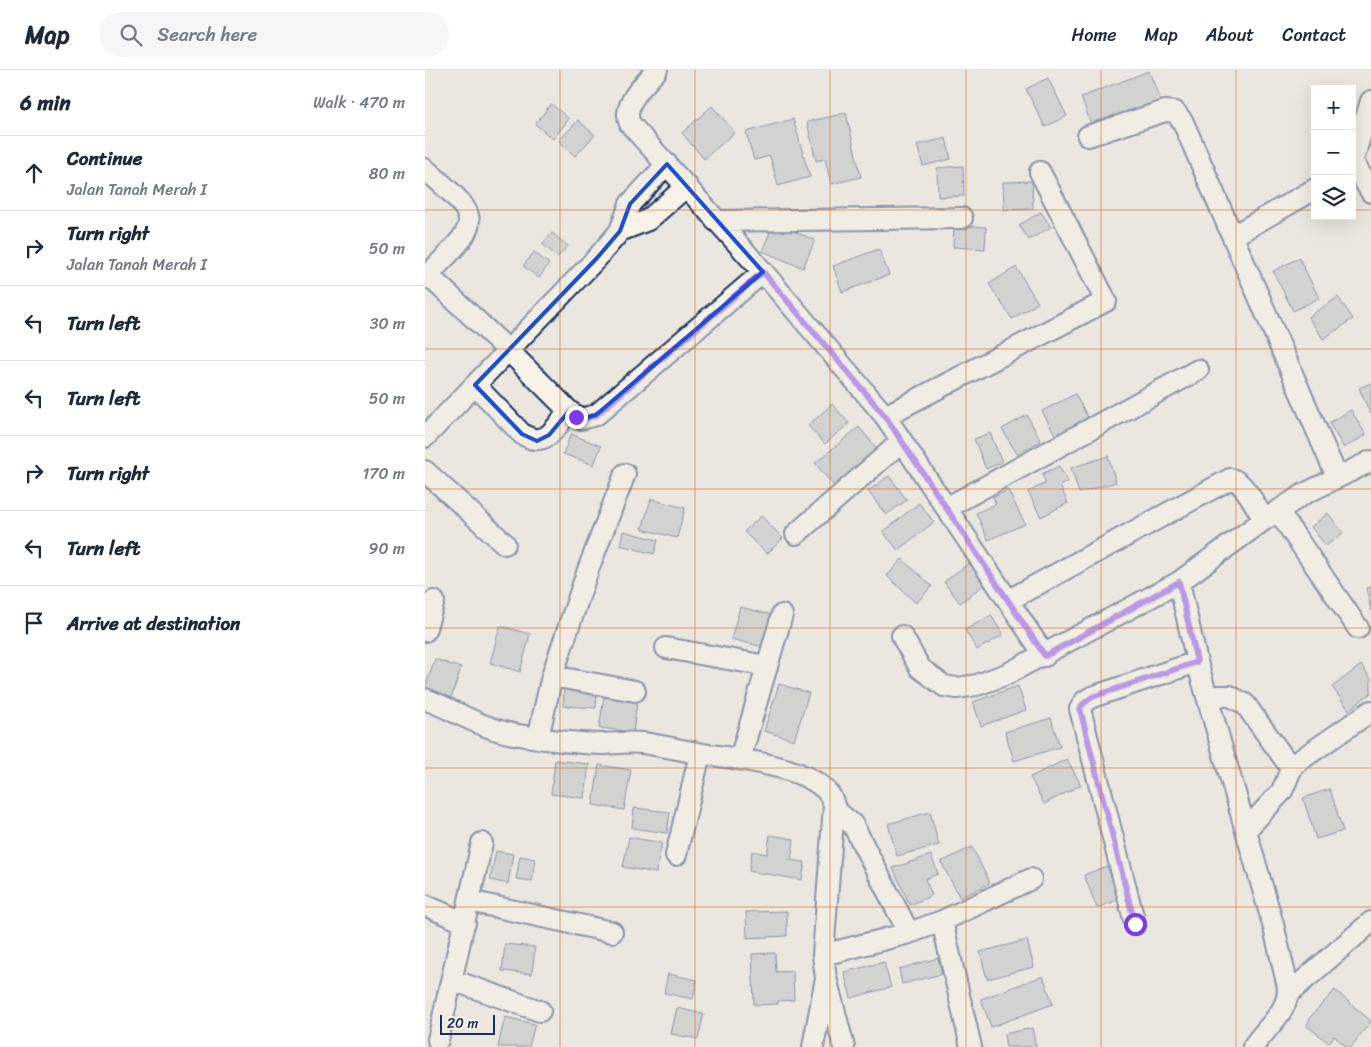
<!DOCTYPE html>
<html lang="en">
<head>
<meta charset="utf-8">
<style>
	:root { --surface:#fff; --page:#f6f6f7; --text:#1f2937; --muted:#747a83; --line:#e0e1e3 }
	body { margin:0; font-family:Sriracha,sans-serif; background:var(--page); color:var(--text) }
	.controls { position:absolute; right:15px; top:15px; display:grid; overflow:hidden; border-radius:0px; box-shadow:0 5px 20px #0002 }
	.controls button { width:45px; height:45px; display:grid; place-items:center; padding:0; border:0; border-bottom:1px solid var(--line); background:var(--surface); color:var(--text); font:25px sans-serif }
	.scale { position:absolute; left:15px; bottom:12px; width:55px; box-sizing:border-box; padding-left:5px; border:2px solid #1b2f5e; border-top:0; font-size:14px; line-height:18px; white-space:nowrap; color:#1b2f5e; -webkit-text-stroke:4px #f7f3e8; paint-order:stroke }
	.stop { position:absolute; width:15px; height:15px; margin:-11px; border:4px solid #7c3aed; border-radius:50%; background:#fff }
	.stop.end { background:#7c3aed; border-color:#fff; box-shadow:0 1px 5px #0008 }
	.list { margin:0; padding:0; list-style:none }
	h2 { display:flex; justify-content:space-between; align-items:center; height:65px; margin:0; padding:0 20px; font-size:21px }
	h2 small { font-size:16px; font-weight:400; color:var(--muted) }
	.list li { display:grid; grid-template-columns:32px 1fr auto; gap:15px; align-items:center; box-sizing:border-box; height:75px; padding:0 20px; border-top:1px solid var(--line) }
	.list b { display:block; font-size:19px; white-space:nowrap }
	.list p { margin:0; font-size:16px; white-space:nowrap; color:var(--muted) }
	.list em { font-size:16px; font-style:normal; color:var(--muted) }
	.icon { flex:none; width:28px; height:28px; fill:none; stroke:currentColor; stroke-width:2; stroke-linecap:round; stroke-linejoin:round }
	.map { position:relative; flex:none; width:946px; height:977px; overflow:hidden }
	header { display:flex; align-items:center; gap:30px; box-sizing:border-box; height:70px; padding:0 25px; background:var(--surface); border-bottom:1px solid var(--line) }
	header strong { font-size:24px }
	nav { display:flex; gap:28px; margin-inline-start:auto; font-size:18px }
	.search { width:350px; height:45px; background:var(--page); display:flex; align-items:center; gap:12px; box-sizing:border-box; padding:0 18px; border-radius:28px; color:var(--muted); font-size:19px }
	main { display:flex }
	aside { flex:1; background:var(--surface) }
	.map>svg:first-child { display:block }
	.building { fill:#b6babf; stroke:#1b2f5e }
	.lines { fill:none; stroke-linecap:round; stroke-linejoin:round }
	.minor-casing { stroke:#1b2f5e; stroke-width:24 }
	.minor { stroke:#f7f3e8; stroke-width:20 }
	.route { stroke:#7c3aed; stroke-width:6 }
	.marked { fill:none; stroke:#1d4ed8; stroke-width:4; stroke-linejoin:round }
	.grid { fill:none; stroke:#de5710; stroke-width:1; stroke-opacity:0.55 }
</style>
</head>
<body>
<header>
<strong>Map</strong>
<div class="search"><svg class="icon" aria-label="search" viewBox="0 0 24 24"><circle cx="10" cy="10" r="6"/><path d="M15 15l6 6"/></svg>Search here</div>
<nav><a>Home</a><a>Map</a><a>About</a><a>Contact</a></nav>
</header>
<main>
<aside>
<h2>6 min<small>Walk · 470 m</small></h2>
<ul class="list">
<li><svg class="icon" aria-label="ahead" viewBox="0 0 24 24"><path d="M12 20V5M6 11l6-6 6 6"/></svg><div><b>Continue</b><p>Jalan Tanah Merah I</p></div><em>80 m</em></li>
<li><svg class="icon" aria-label="right" viewBox="0 0 24 24"><path d="M7 20v-9h11M14 6l5 5-5 5"/></svg><div><b>Turn right</b><p>Jalan Tanah Merah I</p></div><em>50 m</em></li>
<li><svg class="icon" aria-label="left" viewBox="0 0 24 24"><path d="M17 20v-9H6M10 6l-5 5 5 5"/></svg><div><b>Turn left</b></div><em>30 m</em></li>
<li><svg class="icon" aria-label="left" viewBox="0 0 24 24"><path d="M17 20v-9H6M10 6l-5 5 5 5"/></svg><div><b>Turn left</b></div><em>50 m</em></li>
<li><svg class="icon" aria-label="right" viewBox="0 0 24 24"><path d="M7 20v-9h11M14 6l5 5-5 5"/></svg><div><b>Turn right</b></div><em>170 m</em></li>
<li><svg class="icon" aria-label="left" viewBox="0 0 24 24"><path d="M17 20v-9H6M10 6l-5 5 5 5"/></svg><div><b>Turn left</b></div><em>90 m</em></li>
<li><svg class="icon" aria-label="arrive" viewBox="0 0 24 24"><path d="M6 21V4h12l-3 4 3 4H6"/></svg><div><b>Arrive at destination</b></div></li>
</ul>
</aside>
<div class="map">
<svg width="946" height="977" viewBox="0 0 946 977">
	<rect width="100%" height="100%" fill="#eae7e0"/>
	<filter id="ink" filterUnits="userSpaceOnUse"><feTurbulence type="fractalNoise" baseFrequency=".02" numOctaves="2"/><feDisplacementMap in="SourceGraphic" scale="10" xChannelSelector="R" yChannelSelector="G"/><feConvolveMatrix kernelMatrix="1 2 1 2 8 2 1 2 1" color-interpolation-filters="sRGB"/></filter>
	<g filter="url(#ink)">
		<path class="building" d="M724 1 737 34 668 60 656 27Z
			M623 8 642 46 620 57 601 19Z
			M126 34 144 49 128 69 110 54Z
			M287 36 310 62 279 89 257 63Z
			M421 43 436 107 406 114 400 89 391 91 382 52Z
			M368 49 385 107 353 116 345 86 329 90 321 62Z
			M153 50 170 65 150 86 134 71Z
			M521 68 526 89 498 96 492 75Z
			M538 96 539 126 513 127 512 98Z
			M607 111 608 139 579 140 578 112Z
			M616 142 626 157 604 170 594 155Z
			M349 153 390 170 378 198 337 181Z
			M529 155 561 157 560 179 528 177Z
			M127 163 143 176 133 187 117 174Z
			M454 179 464 205 417 222 408 196Z
			M109 182 124 194 114 208 98 196Z
			M874 188 894 228 868 241 848 201Z
			M591 197 613 233 587 249 564 214Z
			M913 227 928 249 898 269 883 247Z
			M946 313V342L945 343 934 318Z
			M650 324 665 351 632 368 617 341Z
			M407 334 424 353 400 374 383 356Z
			M926 340 941 365 919 378 904 353Z
			M602 345 616 371 592 384 577 359Z
			M434 357 457 385 413 421 390 393Z
			M565 363 577 392 561 399 549 369Z
			M146 364 176 376 169 395 138 384Z
			M683 386 691 412 654 423 646 398Z
			M634 396 643 412 635 416 643 433 616 447 603 422 621 413 617 404Z
			M464 406 482 430 461 445 443 421Z
			M583 420 600 454 563 470 551 443 571 434 568 427Z
			M226 429 260 438 252 468 217 459Z
			M494 433 509 452 473 480 458 462Z
			M903 443 918 463 901 476 886 457Z
			M336 446 358 468 342 484 319 462Z
			M198 461 233 470 229 484 195 475Z
			M477 489 507 516 491 533 462 506Z
			M544 493 560 514 535 533 519 512Z
			M946 517V541L941 518Z
			M315 537 351 546 342 578 306 569Z
			M566 545 578 565 552 580 540 560Z
			M75 556 105 564 95 602 65 593Z
			M10 589 36 598 24 634 0 626V618Z
			M936 595 946 609V623L924 640 907 617Z
			M354 614 384 623 369 670 339 661Z
			M593 616 601 640 556 656 548 632Z
			M139 619 172 621 171 638 138 636Z
			M180 621 213 626 208 662 174 658Z
			M626 648 635 677 589 691 580 662Z
			M642 689 656 715 619 734 605 707Z
			M130 690 164 694 160 728 126 724Z
			M174 695 206 700 199 740 168 735Z
			M905 719 918 761 891 769 878 728Z
			M209 738 245 742 242 763 207 758Z
			M505 742 514 775 472 786 463 754Z
			M345 765 369 769 366 790 380 792 377 810 324 801 327 781 342 784Z
			M204 767 237 773 231 803 198 797Z
			M547 777 565 813 535 828 516 792Z
			M71 781 88 784 83 814 65 810Z
			M506 785 513 804 500 809 507 825 485 835 468 798Z
			M95 786 110 789 107 811 91 809Z
			M682 796 695 829 672 838 659 805Z
			M362 841V866L322 868 321 842Z
			M602 870 609 897 562 909 555 882Z
			M80 874 110 877 107 904 77 901Z
			M350 883 351 902 368 901 369 930 353 931V934L329 935 327 884Z
			M513 888 517 904 477 914 474 899Z
			M459 892 466 917 426 928 419 902Z
			M243 904 272 910 268 929 239 923Z
			M618 906 628 934 566 957 556 929Z
			M910 920 946 951 926 977H922L909 966 904 973 882 956 886 946Z
			M252 938 279 944 273 969 246 964Z
			M80 947 110 954 104 977H73Z
			M607 958 611 977H581L579 964Z"/>
		<g class="lines">
			<defs>
				<path id="minor" d="M232 0C220 14 196 34 205 54L338 202 460 346 620 586
					M663 66 740 41 750 42 758 52 912 407
					M928 92 946 122
					M927 93 946 31
					M0 99C63 153 54 152 0 208
					M291 151 537 148
					M195 161 223 150 262 116
					M808 166 890 119
					M3 205 83 280 144 341 156 349 171 345 338 202
					M50 315 97 364C121 379 129 359 144 341
					M460 346 681 231 615 102
					M0 367 172 188 195 161 205 134 242 94
					M0 401 80 474
					M523 437 773 300
					M853 441 933 558
					M371 464 477 371
					M754 512 772 592 848 854 863 917C864 942 841 957 828 977
					M584 530 805 409C818 409 833 440 839 450
					M0 561 9 531
					M477 566 495 598 519 616 532 618 552 615 582 604 754 512 839 450 879 424 946 391
					M241 578 342 596
					M127 606 210 621
					M783 626H805L820 634 866 698
					M0 629C30 640 55 658 88 664 116 669 146 673 175 674 188 674 203 671 217 673 235 675 254 680 273 683 306 689 400 695 409 735L398 885 401 908 419 977
					M113 668 127 606 164 497 200 404
					M315 689 357 545
					M409 739 428 755 484 863
					M821 760 857 721 868 695 946 641
					M251 785 275 684
					M44 831 187 862
					M0 835 40 853
					M517 851 546 977
					M710 854 655 639 660 631 667 627 772 592
					M398 885 484 863 517 851 606 809
					M27 910 115 941
					M863 924 946 852
					M13 970 57 773
					M388 977 400 913"/>
			</defs>
			<use href="#minor" class="minor-casing"/>
			<use href="#minor" class="minor"/>
		</g>
	</g>
	<g class="lines" filter="url(#ink)">
		<path class="route" d="M151 347 160 349 171 345 338 202 460 346 620 586 754 512 772 592 667 627 657 635 655 639 710 854"/>
	</g>
	<path d="M0 0H946V977H0ZM242 94 338 202 171 345 156 349 144 341 124 365 112 371 97 364 50 315 172 188 195 161 205 134Z" fill="#eae7e0" fill-opacity=".55" fill-rule="evenodd"/>
	<path class="marked" d="M242 94 338 202 171 345 156 349 144 341 124 365 112 371 97 364 50 315 172 188 195 161 205 134Z"/>
	<path class="grid" d="M135 0V977M270 0V977M405 0V977M541 0V977M676 0V977M811 0V977M0 140H890M927 140H946M0 279H946M0 419H946M0 558H946M0 698H946M0 837H946"/>
</svg>
<div class="controls">
<button>+</button>
<button>−</button>
<button><svg class="icon" aria-label="layers" viewBox="0 0 24 24"><path d="M12 4l9 5-9 5-9-5zM3 14l9 5 9-5"/></svg></button>
</div>
<div class="scale">20 m</div>
<div class="stop" style="left:710px;top:854px"></div>
<div class="stop end" style="left:151px;top:347px"></div>
</div>
</main>
</body>
</html>
